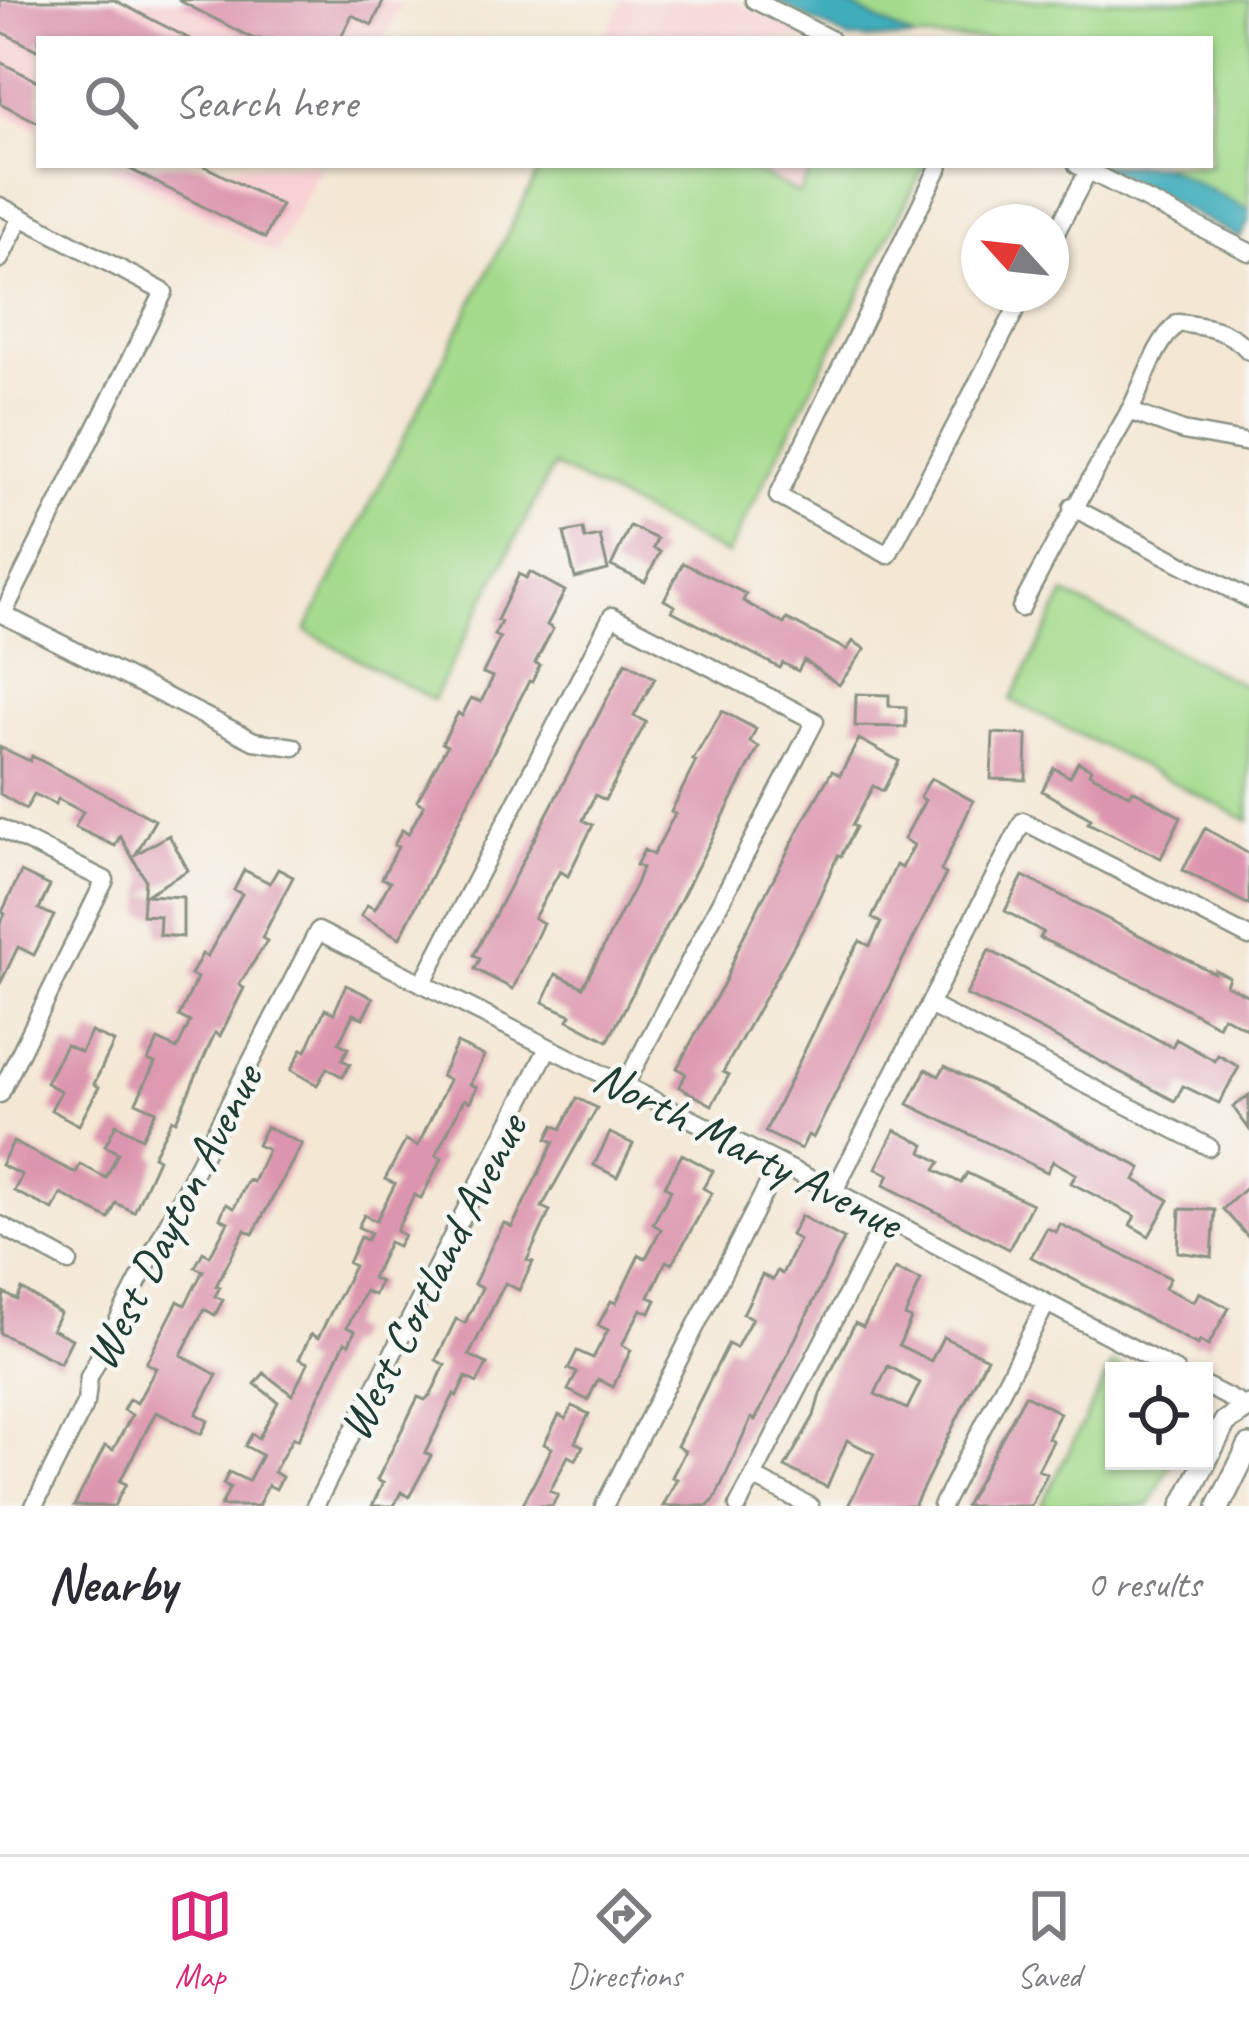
<!DOCTYPE html>
<html lang="en">
<head>
<meta charset="utf-8">
<style>
	:root { --surface:#fff; --page:#f7f7f7; --text:#2b2b33; --muted:#7c7c81; --line:#e1e1e2; --accent:#db2777 }
	body { margin:0; font-family:Caveat,sans-serif; background:var(--page); color:var(--text) }
	.controls { position:absolute; right:36px; bottom:36px; display:grid; overflow:hidden; border-radius:0px; box-shadow:0 3px 9px #0004 }
	.controls button { width:108px; height:108px; display:grid; place-items:center; padding:0; border:0; border-bottom:3px solid var(--line); background:var(--surface); color:var(--text); font:60px sans-serif }
	.compass { position:absolute; left:961px; top:204px; width:108px; height:108px; border-radius:50%; background:var(--surface); box-shadow:0 3px 9px #0004; rotate:297deg }
	.list { margin:0; padding:0; list-style:none }
	h2 { display:flex; justify-content:space-between; align-items:center; height:156px; margin:0; padding:0 48px; font-size:51px }
	h2 small { font-size:39px; font-weight:400; color:var(--muted) }
	.icon { flex:none; width:66px; height:66px; fill:none; stroke:currentColor; stroke-width:2; stroke-linecap:round; stroke-linejoin:round }
	.map { position:relative; flex:none; width:1249px; height:1506px; overflow:hidden }
	.search { position:absolute; background:var(--surface); box-shadow:0 3px 9px #0004; left:36px; right:36px; top:36px; height:132px; display:flex; align-items:center; gap:30px; box-sizing:border-box; padding:0 42px; border-radius:0px; color:var(--muted); font-size:45px }
	.sheet { height:348px; background:var(--surface) }
	nav { display:flex; justify-content:space-around; align-items:center; box-sizing:border-box; height:168px; border-top:3px solid var(--line); background:var(--surface); font-size:33px; color:var(--muted) }
	nav a { display:grid; justify-items:center; gap:6px }
	nav .on { color:var(--accent) }
	.map>svg:first-child { display:block }
	.built { fill:#f7cfd2 }
	.green { fill:#a3da8b; stroke:#618c60; stroke-width:3 }
	.water { fill:#3fadbc; stroke:#2f7578; stroke-width:3 }
	.building { fill:#dc95ae; fill-rule:evenodd }
	.lines { fill:none; stroke-linecap:round; stroke-linejoin:round }
	.street-casing { stroke:#8a9284; stroke-width:21 }
	.secondary-casing { stroke:#8a9284; stroke-width:26 }
	.street { stroke:#fff; stroke-width:16 }
	.secondary { stroke:#fff; stroke-width:21 }
	.labels { text-anchor:middle; dominant-baseline:central; stroke-width:9; stroke-linejoin:round; paint-order:stroke }
	.street-label { font-size:48px; fill:#1f3d34; stroke:#f6f6f2 }
</style>
</head>
<body>
<div class="map">
<svg width="1249" height="1506" viewBox="0 0 1249 1506">
	<rect width="100%" height="100%" fill="#f6f6f2"/>
	<filter id="ink" filterUnits="userSpaceOnUse"><feTurbulence type="fractalNoise" baseFrequency=".00833" numOctaves="2"/><feDisplacementMap in="SourceGraphic" scale="24" xChannelSelector="R" yChannelSelector="G"/><feConvolveMatrix kernelMatrix="1 2 1 2 8 2 1 2 1" color-interpolation-filters="sRGB"/></filter>
	<filter id="wash" filterUnits="userSpaceOnUse"><feTurbulence type="fractalNoise" baseFrequency=".004" numOctaves="4" result="noise"/><feDisplacementMap in="SourceGraphic" scale="48" xChannelSelector="R" yChannelSelector="G"/><feGaussianBlur stdDeviation="2.7" result="paint"/><feColorMatrix in="noise" values="0 0 0 0 0 0 0 0 0 0 0 0 0 0 0 0 0 1.4 0 .05"/><feComposite in="paint" operator="in"/></filter>
	<g filter="url(#wash)">
		<rect width="100%" height="100%" fill="#f4e7d4"/>
		<path class="built" d="M0 0H391L401 5 384 39H39V132L0 112Z
			M623 0H731L809 39H604Z
			M104 165H321L276 254Z
			M743 165H814L799 194Z"/>
		<path class="green" d="M839 0H1249V210L1161 165H1210V39H915Z
			M542 165H743L799 194 814 165H925L727 555 553 466 433 700 306 631Z
			M1065 594 1249 688V821L1011 700Z
			M1113 1363 1129 1371H1114V1461H1172L1149 1506H1041Z"/>
		<path class="water" d="M772 0H839L915 39H849Z
			M1097 165H1161L1249 210V221L1240 238Z"/>
		<g id="blocks">
			<path class="building" d="M0 0H114L190 39H39V51L0 31Z
				M178 0H384L372 25 352 15 340 39H254Z
				M0 62 39 82V123L0 103Z
				M122 165H202L281 205 265 238Z
				M630 526 657 539 653 548 660 552 645 582 611 566Z
				M583 529 585 539 600 536 608 570 575 578 564 533Z
				M683 563 746 594 743 601 784 624 787 619 847 650 853 641 865 649 839 685 804 660 798 671 783 663 780 668 672 611 675 606 664 600Z
				M530 572 565 591 547 625 553 629 535 663 540 665 532 682 529 681 400 938 361 916 367 905 375 909 390 882 382 878 398 847 394 845 402 830 408 834 424 805 417 801 447 746 442 743 458 713 462 716 471 698 481 702 493 677 483 673 500 638 494 635 501 622 497 620 519 574 526 578Z
				M626 662 655 678 634 716 646 722 605 800 595 795 583 820 593 825 568 876 560 871 534 918 543 923 513 989 475 969 480 959 474 955Z
				M856 694 889 695V706L906 707V727L855 726Z
				M722 711 756 729 750 742 759 747 608 1041 568 1020 571 1015 543 1002 556 974 583 987 636 884 642 868 636 865 644 850 653 855 675 814 671 812 696 761 693 760Z
				M993 733 1027 735 1026 780 991 779Z
				M859 739 899 761 883 791 873 786 852 825 856 827 841 856 838 855 812 913 723 1072 729 1075 712 1105 679 1087 686 1074 677 1068 726 979 741 941 805 818 832 771 840 775Z
				M0 747 30 761 32 756 155 820 136 854 169 835 188 870 146 895 183 897V937L159 935 160 916 142 915 145 879 120 836 115 846 75 827 83 812 58 799 55 804 34 794 26 809 0 794Z
				M1078 762 1091 769 1089 773 1130 795 1133 790 1181 817 1161 858 1088 823 1091 819 1042 791 1054 768 1070 777Z
				M931 778 973 801 941 871 946 874 813 1138 808 1135 801 1149 765 1132 850 957 860 941 870 946 881 923 872 918 896 865 902 868 914 845 904 839 925 800 920 797Z
				M1205 828 1249 854V905L1183 870Z
				M278 869 293 877 262 938 267 941 239 985 244 988 220 1036 215 1033 176 1121 172 1119 153 1156 158 1159 134 1212 116 1203 109 1219 61 1194 53 1210 14 1191 22 1175 1 1165 13 1142 76 1173 80 1164 106 1178 118 1153 105 1146 116 1124 142 1138 156 1111 136 1102 155 1063 148 1060 158 1040 177 1049 190 1022 179 1016 197 978 191 975 202 954 207 957 242 894 234 890 244 870 270 883Z
				M21 872 50 886 39 909 54 916 34 955 18 947 0 984V924L5 914 2 912Z
				M1023 876 1214 973 1215 970 1229 977 1226 985 1249 996V1030L1223 1016 1218 1026 1149 988 1040 938 1043 932 1005 911Z
				M989 950 1172 1047 1176 1039 1215 1061 1218 1055 1239 1067 1219 1103 1183 1086 1175 1101 1034 1026 966 995Z
				M346 985 373 998 363 1018 353 1014 339 1043 348 1048 342 1060 350 1064 343 1077 327 1068 317 1085 291 1070 302 1049 306 1051 325 1009 334 1013Z
				M91 1032 114 1042 94 1084 99 1087 79 1125 51 1110 61 1091 46 1083 66 1045 81 1052Z
				M457 1043 484 1056 470 1084 477 1087 470 1102 464 1099 436 1155 442 1158 421 1198 414 1195 396 1231 404 1235 398 1246 389 1242 372 1278 380 1282 374 1295 365 1291 347 1327 355 1331 349 1344 345 1342 298 1440 293 1437 274 1472 282 1477 276 1489 268 1485 258 1506H221L230 1487 223 1484 229 1472 248 1481 262 1455 245 1446 252 1434 259 1438 278 1402 255 1384 264 1373 292 1395 308 1363 299 1359 311 1334 318 1338 354 1266 348 1263 360 1237 367 1240 371 1233 358 1227 364 1215 376 1221 395 1184 385 1179 406 1140 418 1146 449 1080 441 1076Z
				M945 1066 1141 1168 1135 1180 1169 1200 1149 1236 1130 1225 1135 1216 1071 1183 1076 1174 1053 1161 1047 1172 908 1104 926 1069 939 1076Z
				M1249 1095V1129L1233 1107Z
				M577 1098 597 1108 542 1207 550 1211 527 1260 533 1262 519 1290 505 1283 469 1355 487 1364 477 1383 466 1377 457 1396 454 1394 425 1453 431 1456 409 1497 401 1492 394 1506H372L383 1483 377 1480 418 1397 425 1400 431 1394 445 1365 436 1360 456 1319 465 1323 482 1288 474 1284 493 1243 504 1223 512 1227 554 1142 547 1139 554 1125 561 1129Z
				M266 1127 302 1144 253 1234 245 1230 216 1286 220 1287 215 1296 223 1300 215 1315 204 1309 181 1355 217 1375 196 1414 208 1421 201 1434 156 1412 120 1481 126 1484 114 1506H74L105 1446 113 1450 132 1415 123 1410 129 1399 137 1403 156 1368 146 1363 178 1301 185 1305 203 1271 195 1267 203 1252 210 1256 228 1222 220 1218 226 1204 234 1208 248 1180 253 1182 268 1150 257 1145Z
				M895 1130 925 1145 922 1152 940 1162 935 1170 961 1183 967 1173 1032 1204 1009 1249 884 1185 889 1175 876 1168Z
				M610 1133 633 1144 617 1177 594 1165Z
				M682 1154 713 1171 703 1188 712 1193 672 1264 666 1261 649 1297 656 1300 650 1313 641 1309 622 1345 631 1350 613 1387 598 1379 588 1400 568 1390 577 1373 568 1369 577 1351 593 1358 608 1330 598 1325 611 1301 616 1303 639 1255 646 1258 661 1229 653 1224 671 1190 665 1186Z
				M1249 1185V1238L1223 1209Z
				M1180 1209 1215 1210 1212 1257 1178 1252Z
				M801 1216 844 1239 764 1403 755 1420 751 1418 715 1499 708 1506H663L677 1479 672 1477 685 1451 677 1446 728 1344 736 1348 752 1318 743 1314 762 1275 773 1280 777 1271 782 1274 799 1240 791 1235Z
				M1060 1224 1170 1278 1165 1288 1194 1302 1199 1292 1229 1308 1208 1346 1200 1341 1198 1345 1031 1257 1047 1228 1056 1232Z
				M895 1269 921 1280 905 1316 911 1319 899 1345 931 1361 943 1337 987 1358 914 1506H848L874 1454 847 1440 827 1487 785 1467 814 1416 820 1394 855 1323 863 1327ZM888 1366 920 1383 907 1409 875 1394Z
				M22 1289 60 1313 52 1329 72 1339 60 1363 0 1333 4 1293 17 1300Z
				M1025 1395 1060 1413 1048 1438 1053 1441 1038 1470 1047 1474 1031 1506H965Z
				M572 1406 589 1414 575 1442 583 1446 576 1460 568 1456 550 1491 558 1495 552 1506H522L552 1448 544 1444 559 1415 566 1419Z"/>
		</g>
	</g>
	<g filter="url(#ink)">
		<use href="#blocks" fill-opacity="0" stroke="#8a9284" stroke-width="3"/>
		<g class="lines">
			<defs>
				<path id="street" d="M754 0 830 39
					M940 165 778 496 888 555 1024 294
					M1077 165 1249 252
					M0 206 164 292 3 614
					M1051 242 1088 171
					M0 259 21 217
					M1129 411 1183 431 1249 443
					M1072 507 1249 599
					M1021 608C1055 541 1092 477 1129 412 1145 382 1153 346 1178 323 1206 326 1229 329 1249 351
					M0 613 254 741 294 747
					M0 828 105 880 0 1094
					M422 984 612 616 815 721 625 1085
					M931 1006 1209 1147
					M834 1191 1023 821 1249 937
					M0 1225 69 1262
					M1204 1385 1249 1408
					M753 1477 810 1506
					M34 1506 86 1402 89 1377 318 931 834 1191 1176 1371
					M315 1506 548 1048
					M604 1506 778 1165
					M738 1506 886 1219
					M942 1506 1046 1304"/>
				<path id="secondary" d="M1183 1506 1225 1422 1249 1406
					M1219 1506 1249 1446"/>
			</defs>
			<use href="#street" class="street-casing"/>
			<use href="#secondary" class="secondary-casing"/>
			<use href="#street" class="street"/>
			<use href="#secondary" class="secondary"/>
		</g>
	</g>
	<g class="labels">
		<g class="street-label">
			<text transform="translate(748 1149) rotate(27)">North Marty Avenue</text>
			<text transform="translate(173 1217) rotate(-63)">West Dayton Avenue</text>
			<text transform="translate(432 1277) rotate(-63)">West Cortland Avenue</text>
		</g>
	</g>
</svg>
<div class="controls">
<button><svg class="icon" aria-label="locate" viewBox="0 0 24 24"><circle cx="12" cy="12" r="6"/><path d="M12 2v4M12 18v4M2 12h4M18 12h4"/></svg></button>
</div>
<svg class="compass" viewBox="-18 -18 36 36"><path d="M0-13l5 13h-10z" fill="#e53935"/><path d="M0 13l5-13h-10z" fill="#7c7c81"/></svg>
<div class="search"><svg class="icon" aria-label="search" viewBox="0 0 24 24"><circle cx="10" cy="10" r="6"/><path d="M15 15l6 6"/></svg>Search here</div>
</div>
<section class="sheet">
<h2>Nearby<small>0 results</small></h2>
<ul class="list">
</ul>
</section>
<nav>
<a class="on"><svg class="icon" aria-label="map" viewBox="0 0 24 24"><path d="M3 6l6-2 6 2 6-2v14l-6 2-6-2-6 2zM9 4v14M15 6v14"/></svg>Map</a>
<a><svg class="icon" aria-label="directions" viewBox="0 0 24 24"><path d="M12 3l9 9-9 9-9-9zM9 14v-3h6M13 9l2 2-2 2"/></svg>Directions</a>
<a><svg class="icon" aria-label="saved" viewBox="0 0 24 24"><path d="M7 4h10v16l-5-4-5 4z"/></svg>Saved</a>
</nav>
</body>
</html>
